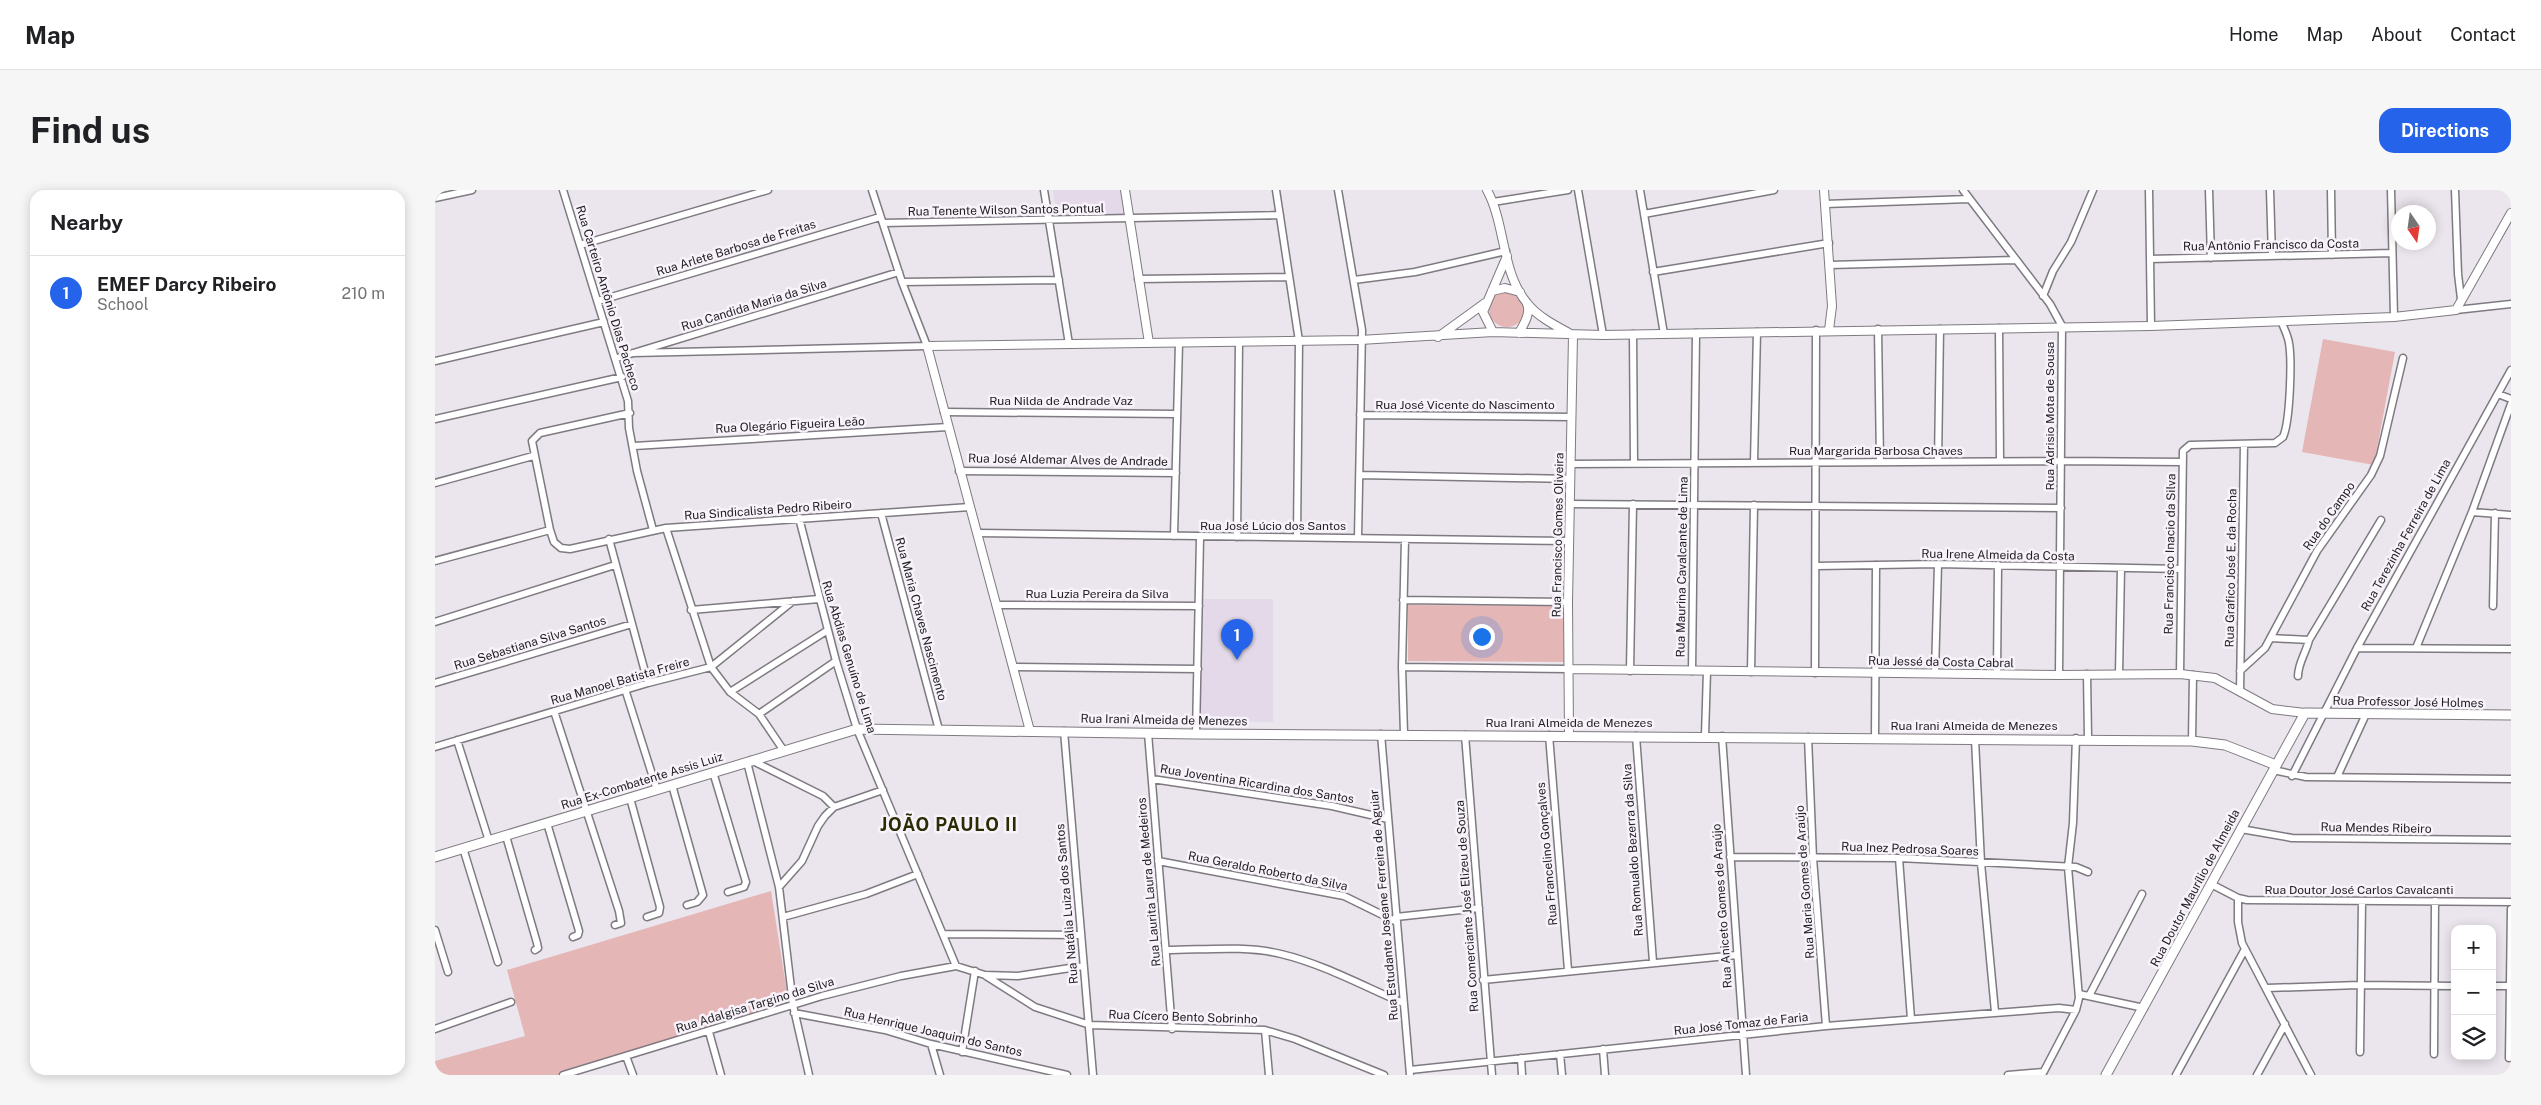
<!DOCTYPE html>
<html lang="en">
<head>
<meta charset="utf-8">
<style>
	:root { --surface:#fff; --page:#f6f6f6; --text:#202124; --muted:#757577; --line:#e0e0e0; --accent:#2563eb }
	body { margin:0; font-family:"Public Sans",sans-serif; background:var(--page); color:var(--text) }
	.controls { position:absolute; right:15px; bottom:15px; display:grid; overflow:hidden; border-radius:10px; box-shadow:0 2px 12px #0003 }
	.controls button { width:45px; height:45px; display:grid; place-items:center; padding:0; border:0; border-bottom:1px solid var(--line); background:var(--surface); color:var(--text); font:25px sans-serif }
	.compass { position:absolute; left:1956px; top:15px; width:45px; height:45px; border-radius:50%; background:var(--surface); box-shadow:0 2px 12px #0003; rotate:167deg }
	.you { position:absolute; left:1046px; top:446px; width:18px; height:18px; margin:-12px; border:4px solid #fff; border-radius:50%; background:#1a73e8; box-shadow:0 0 0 8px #1a73e833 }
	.badge { display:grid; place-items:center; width:32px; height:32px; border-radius:50%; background:var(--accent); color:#fff; font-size:16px; font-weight:700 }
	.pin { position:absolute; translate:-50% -41px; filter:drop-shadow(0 1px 2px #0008) }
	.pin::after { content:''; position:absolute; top:26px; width:18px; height:15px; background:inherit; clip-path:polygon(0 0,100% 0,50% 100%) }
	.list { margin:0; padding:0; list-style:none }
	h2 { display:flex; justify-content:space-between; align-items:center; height:65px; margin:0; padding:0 20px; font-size:21px }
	h2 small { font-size:16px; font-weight:400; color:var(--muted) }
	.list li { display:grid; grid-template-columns:32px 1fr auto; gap:15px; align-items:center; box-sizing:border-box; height:75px; padding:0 20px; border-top:1px solid var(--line) }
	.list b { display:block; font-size:19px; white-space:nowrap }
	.list p { margin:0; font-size:16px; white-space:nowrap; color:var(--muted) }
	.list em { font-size:16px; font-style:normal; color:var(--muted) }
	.icon { flex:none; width:28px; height:28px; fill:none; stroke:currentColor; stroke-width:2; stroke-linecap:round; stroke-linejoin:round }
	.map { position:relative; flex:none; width:2076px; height:885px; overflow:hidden; border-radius:15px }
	header { display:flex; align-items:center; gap:30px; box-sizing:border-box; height:70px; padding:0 25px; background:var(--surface); border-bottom:1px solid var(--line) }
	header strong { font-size:24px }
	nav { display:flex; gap:28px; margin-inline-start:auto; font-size:18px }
	.intro { display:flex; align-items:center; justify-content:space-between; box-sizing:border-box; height:120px; padding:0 30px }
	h1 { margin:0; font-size:35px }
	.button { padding:12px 22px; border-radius:15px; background:var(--accent); color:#fff; font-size:18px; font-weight:700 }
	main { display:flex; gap:30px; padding:0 30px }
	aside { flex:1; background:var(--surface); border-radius:15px; box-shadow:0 2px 12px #0003 }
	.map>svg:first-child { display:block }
	.built { fill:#e3d9e8 }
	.green { fill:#e5b6b6 }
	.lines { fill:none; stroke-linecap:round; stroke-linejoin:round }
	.minor-casing { stroke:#7f7a81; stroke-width:9 }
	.tertiary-casing { stroke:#7f7a81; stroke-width:10 }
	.secondary-casing { stroke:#7f7a81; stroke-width:11 }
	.minor { stroke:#fff; stroke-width:6 }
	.tertiary { stroke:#fff; stroke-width:8 }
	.secondary { stroke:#fff; stroke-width:9 }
	.labels { text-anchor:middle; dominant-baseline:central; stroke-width:5; stroke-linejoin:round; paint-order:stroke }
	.street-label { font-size:12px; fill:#232124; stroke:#f8f3fb }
	.district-label { font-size:18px; font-weight:bold; letter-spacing:1px; fill:#2a2d03; stroke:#f8f3fb }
</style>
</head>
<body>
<header>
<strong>Map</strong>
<nav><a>Home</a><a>Map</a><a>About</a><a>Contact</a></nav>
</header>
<div class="intro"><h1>Find us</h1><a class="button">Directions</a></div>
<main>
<aside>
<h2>Nearby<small></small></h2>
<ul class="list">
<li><span class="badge">1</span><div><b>EMEF Darcy Ribeiro</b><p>School</p></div><em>210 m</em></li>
</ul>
</aside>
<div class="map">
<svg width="2076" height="885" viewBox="0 0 2076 885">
	<rect width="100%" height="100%" fill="#ebe5ed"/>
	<path class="built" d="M618 0H687L690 26 622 27Z
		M766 409H838V532L766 531Z"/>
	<path class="green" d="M1054 119a18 18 0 1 1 36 0a18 18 0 1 1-36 0Z
		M1888 149 1960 162 1939 275 1867 262Z
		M973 415 1130 416 1129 472 973 471Z
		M336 701 354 815 123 885H0V871L90 846 72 780Z"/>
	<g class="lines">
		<defs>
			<path id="minor" d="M128 0 193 211 194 238 202 281 218 340
				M609 0 634 154
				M841 0 864 151 862 347
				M903 0 927 140 923 348
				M1143 0 1168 145
				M1205 0 1229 144
				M1528 0 1615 114 1627 136 1624 485
				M1714 0 1716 136
				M1774 0 1776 68
				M1835 0 1837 66
				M1896 0 1897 65
				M1956 0 1959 127
				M2020 0 2023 84 2026 109
				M0 8 37 0
				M1058 12 1133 0
				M1390 14 1534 9
				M1209 24 1339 0
				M448 33 845 25
				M145 55 333 0
				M1715 69 1957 63
				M1395 75 1580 70
				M1218 82 1394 53
				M703 89 854 87
				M919 90 980 82 1071 61
				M467 92 624 90
				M1608 106 1618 81 1636 52 1658 0
				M163 111 445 27
				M2021 120 2076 114
				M1564 138 1565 271
				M1443 139 1445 272
				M1198 144 1199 273
				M198 163 492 156 467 92 437 0
				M182 168 464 82
				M0 171 169 132
				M2063 204 2076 209
				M509 222 742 224
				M195 223 105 243 97 251 115 340 119 352 126 358 135 359 231 338 535 317
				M925 225 1136 227
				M0 229 187 187
				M199 256 513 237
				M1319 272 1322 142
				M1503 272 1505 139
				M1135 274 1627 271 1747 272
				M524 281 741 283
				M925 285 1135 289
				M0 293 98 266
				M1135 314 1626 318
				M2037 322 2076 325
				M446 323 504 540
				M364 328 401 471 422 539 521 776
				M231 338 276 477 295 502 324 524 349 561
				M542 343 1134 351
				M739 346 744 153
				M802 347 804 152
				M174 349 213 493
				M0 371 115 340
				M1381 376 1503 374 1746 379
				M968 410 1133 412
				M561 415 764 416
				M2058 416 2060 323
				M256 420 384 409
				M0 432 180 375
				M1836 448 1874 450 1946 330
				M1922 458 2076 459
				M1981 458 2037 322 2076 214
				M578 477 763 479
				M967 477 1133 479
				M1195 481 1198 314
				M1257 481 1261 143
				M1805 481 1830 458 1882 361 1936 285 1945 266 1968 168
				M1316 482 1319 315
				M1380 483 1381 140
				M1500 483 1503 374
				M1562 484 1563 375
				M1652 484 1653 548
				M1684 484 1686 378
				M1745 484 1748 261 1755 255 1840 253 1848 247C1855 232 1857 171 1854 153 1853 146 1849 138 1846 131
				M1863 486C1863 473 1871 463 1874 450
				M0 493 197 434
				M190 499 222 600
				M295 502 393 440
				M1805 502 1809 254
				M119 521 184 721 186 733 180 735
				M324 524 401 471
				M629 541 658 885
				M713 543 737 839
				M761 544 765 348
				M946 544 975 885
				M969 544 967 477 970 349
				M1030 545 1057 885
				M1114 545 1133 780
				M1201 546 1218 772
				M1270 546 1272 481
				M1287 546 1311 885
				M1373 547 1378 668 1391 836
				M1440 548 1441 375
				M1540 549 1546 673 1560 822
				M22 550 54 651
				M1757 551 1758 485
				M0 557 213 493 276 477 358 411
				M316 570 388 606 399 617
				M312 572 344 697 358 815 374 885
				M1838 580 1871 587 2076 589
				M278 582 311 692 309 697 293 702
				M1857 586 1922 458 2076 180
				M1902 587 1931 524
				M717 589 897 616 953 629
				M237 595 268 705 262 712 252 715
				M195 608 225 717 224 723 212 727
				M112 633 144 741 143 745 138 747
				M1806 639 1857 648 2076 650
				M71 646 102 753 103 758 100 760
				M28 658 63 772
				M1295 667 1464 668 1641 677 1653 682
				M1464 668 1476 829
				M723 671 909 706 962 732
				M1776 694 1803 708 1812 710 2076 712
				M344 697 367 671 383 636 390 626 399 617 448 600
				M1803 708V732L1807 753 1876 885
				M348 727 431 704 483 684
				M961 727 1044 718
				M0 740 13 782
				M508 744 646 745
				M731 760C768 760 810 755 846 764 888 774 928 796 968 813
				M551 786 600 817 655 835 830 840 860 849 949 885
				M1048 790 1302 765
				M2057 796H2076
				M1832 798 1924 795 2020 796
				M1644 804 1709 818
				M1654 806 1707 704
				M359 823 450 840 496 854 632 885
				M0 839 76 812
				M830 840 834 885
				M274 842 286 885
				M496 854 505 885
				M1168 859 1170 885
				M527 862 540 781
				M1925 862 1927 711
				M1125 864 1127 885
				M1999 864 2000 711
				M191 866 198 885
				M1086 868 1087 885
				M2074 868 2076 719
				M975 880 1391 836 1624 818 1641 820
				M128 885 387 806 466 786 521 776 550 785 583 786 648 776
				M1573 885 1608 882
				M1607 885 1641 820 1644 808 1633 677 1638 633 1641 548
				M1741 885 1810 759
				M1822 885 1850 834"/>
			<path id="tertiary" d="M690 0 714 153
				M1052 0C1071 35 1066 82 1092 113 1103 127 1121 136 1136 144
				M1389 0 1397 116 1394 140
				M1057 101 1070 98 1085 102
				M1058 142 1048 122 1072 66
				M1084 143C1089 134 1096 123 1092 114
				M1003 147 1050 113
				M1133 479 1624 485 1745 484 1780 488 1837 519 1870 523
				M595 541 492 156 925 150 1058 142 1168 145 1716 136 1959 127 2021 120 2076 23
				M1134 545 1133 412 1138 145"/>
			<path id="secondary" d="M0 667 422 539 761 544 1757 551 1790 555 1841 575
				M1671 885 1870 523 2076 525"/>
		</defs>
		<use href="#minor" class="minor-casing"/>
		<use href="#tertiary" class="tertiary-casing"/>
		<use href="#secondary" class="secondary-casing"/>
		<use href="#minor" class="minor"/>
		<use href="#tertiary" class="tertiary"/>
		<use href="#secondary" class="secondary"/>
	</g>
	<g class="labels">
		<g class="street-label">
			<text transform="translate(571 20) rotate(-1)">Rua Tenente Wilson Santos Pontual</text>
			<text transform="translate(1836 55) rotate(-1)">Rua Antônio Francisco da Costa</text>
			<text transform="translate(301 58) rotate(-17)">Rua Arlete Barbosa de Freitas</text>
			<text transform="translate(173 108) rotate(73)">Rua Carteiro Antônio Dias Pacheco</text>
			<text transform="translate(319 115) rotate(-17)">Rua Candida Maria da Silva</text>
			<text x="626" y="211">Rua Nilda de Andrade Vaz</text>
			<text x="1030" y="215">Rua José Vicente do Nascimento</text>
			<text transform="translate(1615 226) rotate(-90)">Rua Adrisio Mota de Sousa</text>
			<text transform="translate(355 235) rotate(-3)">Rua Olegário Figueira Leão</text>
			<text x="1441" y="261">Rua Margarida Barbosa Chaves</text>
			<text transform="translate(633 270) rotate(1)">Rua José Aldemar Alves de Andrade</text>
			<text transform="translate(333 320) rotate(-4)">Rua Sindicalista Pedro Ribeiro</text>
			<text transform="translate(1894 326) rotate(-55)">Rua do Campo</text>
			<text x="838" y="336">Rua José Lúcio dos Santos</text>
			<text transform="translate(1123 345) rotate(-89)">Rua Francisco Gomes Oliveira</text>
			<text transform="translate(1971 345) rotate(-61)">Rua Terezinha Ferreira de Lima</text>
			<text transform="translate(1735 364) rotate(-89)">Rua Francisco Inacio da Silva</text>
			<text transform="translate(1563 365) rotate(1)">Rua Irene Almeida da Costa</text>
			<text transform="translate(1247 377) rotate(-89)">Rua Maurina Cavalcante de Lima</text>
			<text transform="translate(1796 378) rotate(-89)">Rua Grafico José E. da Rocha</text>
			<text x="662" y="404">Rua Luzia Pereira da Silva</text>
			<text transform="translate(486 429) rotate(75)">Rua Maria Chaves Nascimento</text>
			<text transform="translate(95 453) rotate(-17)">Rua Sebastiana Silva Santos</text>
			<text transform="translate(414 467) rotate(73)">Rua Abdias Genuíno de Lima</text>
			<text transform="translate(1506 472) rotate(1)">Rua Jessé da Costa Cabral</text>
			<text transform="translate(185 491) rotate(-16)">Rua Manoel Batista Freire</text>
			<text transform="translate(1973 512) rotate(1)">Rua Professor José Holmes</text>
			<text transform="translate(729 530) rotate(1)">Rua Irani Almeida de Menezes</text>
			<text x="1134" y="533">Rua Irani Almeida de Menezes</text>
			<text x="1539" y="536">Rua Irani Almeida de Menezes</text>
			<text transform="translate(207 591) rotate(-17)">Rua Ex-Combatente Assis Luiz</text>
			<text transform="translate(822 594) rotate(9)">Rua Joventina Ricardina dos Santos</text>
			<text transform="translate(1941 638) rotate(1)">Rua Mendes Ribeiro</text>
			<text transform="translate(1475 659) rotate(2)">Rua Inez Pedrosa Soares</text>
			<text transform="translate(1198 660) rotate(-94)">Rua Romualdo Bezerra da Silva</text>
			<text transform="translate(1112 664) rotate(-95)">Rua Francelino Gonçalves</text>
			<text transform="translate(833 681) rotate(11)">Rua Geraldo Roberto da Silva</text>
			<text transform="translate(714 692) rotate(-95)">Rua Laurita Laura de Medeiros</text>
			<text transform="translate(1370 692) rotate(-94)">Rua Maria Gomes de Araújo</text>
			<text transform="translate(1760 698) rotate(-62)">Rua Doutor Maurílio de Almeida</text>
			<text x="1924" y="700">Rua Doutor José Carlos Cavalcanti</text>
			<text transform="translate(632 714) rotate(-95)">Rua Natália Luiza dos Santos</text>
			<text transform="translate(949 715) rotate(-95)">Rua Estudante Joseane Ferreira de Aguiar</text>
			<text transform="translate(1032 716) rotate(-94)">Rua Comerciante José Elizeu de Souza</text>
			<text transform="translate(1287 716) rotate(-94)">Rua Aniceto Gomes de Araújo</text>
			<text transform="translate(320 815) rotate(-17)">Rua Adalgisa Targino da Silva</text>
			<text transform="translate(748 827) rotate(2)">Rua Cícero Bento Sobrinho</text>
			<text transform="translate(1306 834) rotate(-6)">Rua José Tomaz de Faria</text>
			<text transform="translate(498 842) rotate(13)">Rua Henrique Joaquim do Santos</text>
		</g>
		<g class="district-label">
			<text x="514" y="634">JOÃO PAULO II</text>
		</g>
	</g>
</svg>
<div class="controls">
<button>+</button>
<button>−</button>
<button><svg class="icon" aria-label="layers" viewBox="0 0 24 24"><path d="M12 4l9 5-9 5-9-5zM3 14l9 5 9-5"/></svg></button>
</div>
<svg class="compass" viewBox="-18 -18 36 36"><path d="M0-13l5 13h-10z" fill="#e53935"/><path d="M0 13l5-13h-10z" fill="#757577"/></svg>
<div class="you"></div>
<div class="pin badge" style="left:802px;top:470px">1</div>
</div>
</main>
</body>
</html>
